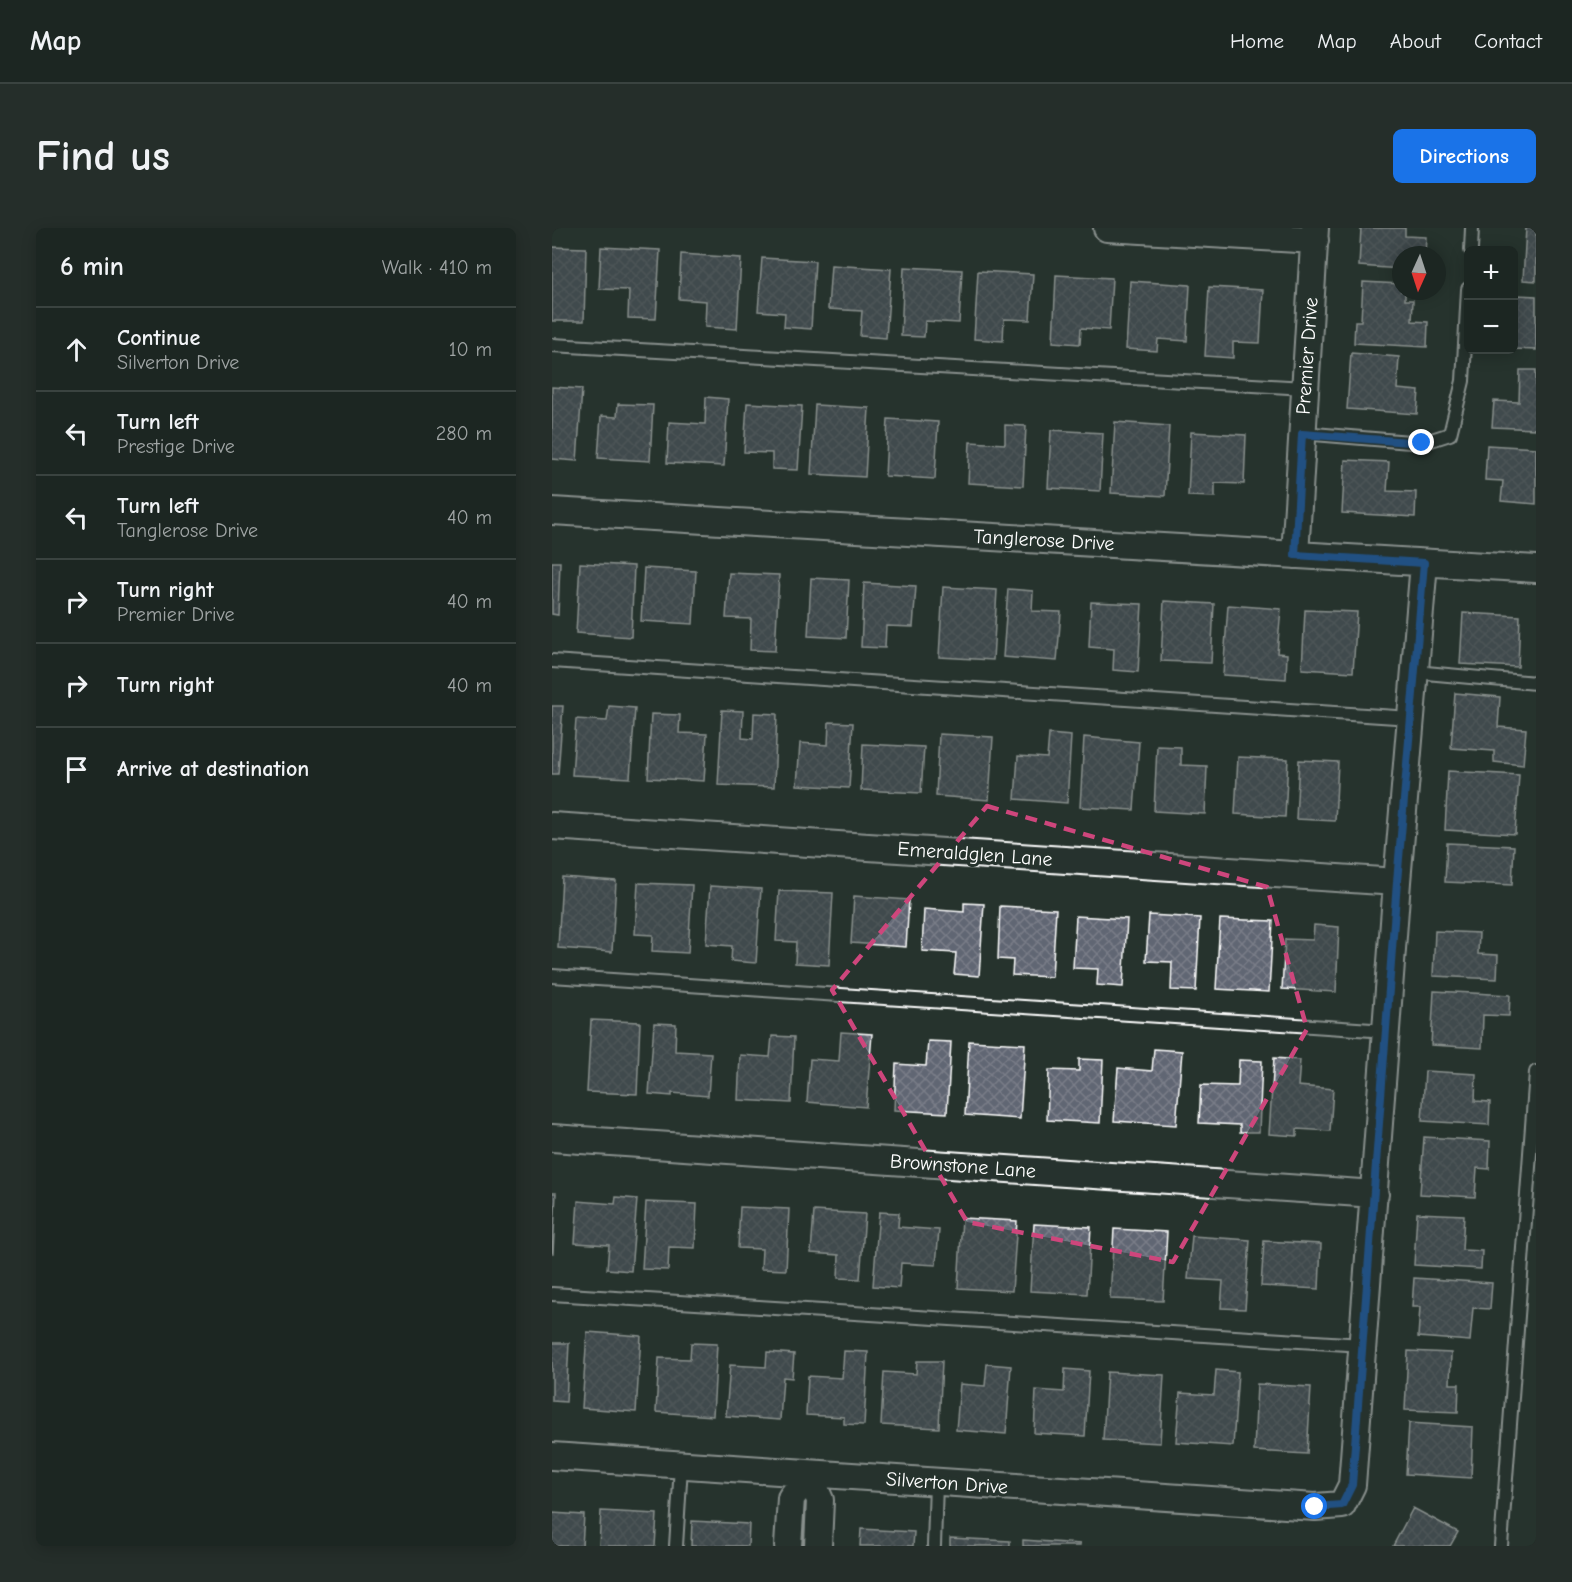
<!DOCTYPE html>
<html lang="en">
<head>
<meta charset="utf-8">
<style>
	:root { --surface:#1c2622; --page:#252e2a; --text:#f1f3f6; --muted:#a0a5a5; --line:#3a4340; --accent:#1a73e8 }
	body { margin:0; font-family:"Comic Neue",sans-serif; background:var(--page); color:var(--text) }
	.controls { position:absolute; right:18px; top:18px; display:grid; overflow:hidden; border-radius:9px; box-shadow:0 3px 15px #0003 }
	.controls button { width:54px; height:54px; display:grid; place-items:center; padding:0; border:0; border-bottom:2px solid var(--line); background:var(--surface); color:var(--text); font:30px sans-serif }
	.compass { position:absolute; left:840px; top:18px; width:54px; height:54px; border-radius:50%; background:var(--surface); box-shadow:0 3px 15px #0003; rotate:183deg }
	.stop { position:absolute; width:18px; height:18px; margin:-14px; border:4px solid #1a73e8; border-radius:50%; background:#fff }
	.stop.end { background:#1a73e8; border-color:#fff; box-shadow:0 2px 6px #0008 }
	.list { margin:0; padding:0; list-style:none }
	h2 { display:flex; justify-content:space-between; align-items:center; height:78px; margin:0; padding:0 24px; font-size:26px }
	h2 small { font-size:20px; font-weight:400; color:var(--muted) }
	.list li { display:grid; grid-template-columns:39px 1fr auto; gap:18px; align-items:center; box-sizing:border-box; height:84px; padding:0 24px; border-top:2px solid var(--line) }
	.list b { display:block; font-size:22px; white-space:nowrap }
	.list p { margin:0; font-size:20px; white-space:nowrap; color:var(--muted) }
	.list em { font-size:20px; font-style:normal; color:var(--muted) }
	.icon { flex:none; width:33px; height:33px; fill:none; stroke:currentColor; stroke-width:2; stroke-linecap:round; stroke-linejoin:round }
	.map { position:relative; flex:none; width:984px; height:1318px; overflow:hidden; border-radius:9px }
	header { display:flex; align-items:center; gap:36px; box-sizing:border-box; height:84px; padding:0 30px; background:var(--surface); border-bottom:2px solid var(--line) }
	header strong { font-size:28px }
	nav { display:flex; gap:33px; margin-inline-start:auto; font-size:21px }
	.intro { display:flex; align-items:center; justify-content:space-between; box-sizing:border-box; height:144px; padding:0 36px }
	h1 { margin:0; font-size:42px }
	.button { padding:15px 27px; border-radius:9px; background:var(--accent); color:#fff; font-size:21px; font-weight:700 }
	main { display:flex; gap:36px; padding:0 36px }
	aside { flex:1; background:var(--surface); border-radius:9px; box-shadow:0 3px 15px #0003 }
	.map>svg:first-child { display:block }
	.building { fill:url(#building-cross-hatch); stroke:#fff; stroke-width:1.5 }
	.lines { fill:none; stroke-linecap:round; stroke-linejoin:round }
	.lane-casing { stroke:#fff; stroke-width:16 }
	.street-casing { stroke:#fff; stroke-width:30 }
	.lane { stroke:#26332d; stroke-width:12 }
	.street { stroke:#26332d; stroke-width:26 }
	.route { stroke:#1a73e8; stroke-width:8 }
	.marked { fill:none; stroke:#ce467c; stroke-width:4.5; stroke-dasharray:12 8; stroke-linejoin:round }
	.labels { text-anchor:middle; dominant-baseline:central; stroke-width:6; stroke-linejoin:round; paint-order:stroke }
	.street-label { font-size:20px; fill:#fff; stroke:#26332d }
</style>
</head>
<body>
<header>
<strong>Map</strong>
<nav><a>Home</a><a>Map</a><a>About</a><a>Contact</a></nav>
</header>
<div class="intro"><h1>Find us</h1><a class="button">Directions</a></div>
<main>
<aside>
<h2>6 min<small>Walk · 410 m</small></h2>
<ul class="list">
<li><svg class="icon" aria-label="ahead" viewBox="0 0 24 24"><path d="M12 20V5M6 11l6-6 6 6"/></svg><div><b>Continue</b><p>Silverton Drive</p></div><em>10 m</em></li>
<li><svg class="icon" aria-label="left" viewBox="0 0 24 24"><path d="M17 20v-9H6M10 6l-5 5 5 5"/></svg><div><b>Turn left</b><p>Prestige Drive</p></div><em>280 m</em></li>
<li><svg class="icon" aria-label="left" viewBox="0 0 24 24"><path d="M17 20v-9H6M10 6l-5 5 5 5"/></svg><div><b>Turn left</b><p>Tanglerose Drive</p></div><em>40 m</em></li>
<li><svg class="icon" aria-label="right" viewBox="0 0 24 24"><path d="M7 20v-9h11M14 6l5 5-5 5"/></svg><div><b>Turn right</b><p>Premier Drive</p></div><em>40 m</em></li>
<li><svg class="icon" aria-label="right" viewBox="0 0 24 24"><path d="M7 20v-9h11M14 6l5 5-5 5"/></svg><div><b>Turn right</b></div><em>40 m</em></li>
<li><svg class="icon" aria-label="arrive" viewBox="0 0 24 24"><path d="M6 21V4h12l-3 4 3 4H6"/></svg><div><b>Arrive at destination</b></div></li>
</ul>
</aside>
<div class="map">
<svg width="984" height="1318" viewBox="0 0 984 1318">
	<defs>
		<pattern id="building-cross-hatch" width="8" height="8" patternUnits="userSpaceOnUse" patternTransform="scale(1.5)"><rect width="8" height="8" fill="#616673"/><path d="M0 0l8 8M0 8l8-8" fill="none" stroke="#797d88"/></pattern>
	</defs>
	<rect width="100%" height="100%" fill="#26332d"/>
	<filter id="ink" filterUnits="userSpaceOnUse"><feTurbulence type="fractalNoise" baseFrequency=".0167" numOctaves="2"/><feDisplacementMap in="SourceGraphic" scale="12" xChannelSelector="R" yChannelSelector="G"/><feConvolveMatrix kernelMatrix="1 2 1 2 8 2 1 2 1" color-interpolation-filters="sRGB"/></filter>
	<g filter="url(#ink)">
		<path class="building" d="M809 0H853V8L874 9 873 27H849V41L807 38Z
			M974 0H984V53L971 52Z
			M0 19 34 20 32 93H0Z
			M49 19 108 22 104 91 76 90 77 62 47 61Z
			M129 26 189 30 185 101 153 99 154 73 127 71Z
			M210 30 263 33 259 101 232 99 233 85 206 83Z
			M279 37 339 41 334 110 308 108 310 83 276 81Z
			M352 39 410 42 407 95 373 93 372 109 349 108Z
			M426 43 481 46 478 92 452 91 451 113 422 111Z
			M504 47 560 50 557 102 529 100 528 116 501 114Z
			M578 53 638 57 635 113 606 111 605 123 574 121Z
			M811 54 849 56V63H853V72H861L860 93 876 94 875 119 802 115 803 93H809Z
			M657 59 711 62 708 115 681 114V130L653 128Z
			M964 67 984 68V122L962 121Z
			M799 125 847 129 845 161 867 163 865 186 795 181Z
			M968 142H984V201L940 199 942 173 967 174Z
			M0 159 30 161 25 233 0 231Z
			M154 169 176 171 172 238 115 235 117 194 153 196Z
			M195 175 250 178 246 242 220 241V225L192 224Z
			M66 176 101 177 98 233 46 230 49 188 65 189Z
			M263 177 317 180 313 249 259 246Z
			M336 191 386 194 383 251 333 248Z
			M563 194 617 198 613 268 559 265Z
			M453 197 474 198 471 258 416 255 418 214 453 216Z
			M499 202 551 205 548 263 496 260Z
			M639 204 694 207 692 256 663 255V269L636 268Z
			M935 217 984 220V276L949 273 951 253 933 252Z
			M793 232 837 234 835 263 864 264 863 289 790 285Z
			M0 334H8L6 387 0 386Z
			M28 335 82 338 79 409 24 405Z
			M92 340 144 343 141 396 89 393Z
			M177 345 227 347 223 423 198 422 199 391 174 390Z
			M259 350 297 352 294 410 256 408Z
			M312 355 364 358 361 399 334 398 333 420 309 419Z
			M391 359 445 362 441 432 387 429Z
			M456 361 481 363 480 383 509 384 505 433 451 429Z
			M612 373 662 376 659 435 609 433Z
			M539 374 590 376 586 444 561 442 562 421 537 419Z
			M676 377 729 381 725 425 735 426 734 451 671 447Z
			M753 382 805 384 801 444 750 441Z
			M911 385 968 388 966 439 908 436Z
			M903 465 948 469 946 499 974 501 971 537 942 534V523L899 520Z
			M0 478H11L6 546H0Z
			M57 478 83 480 78 550 20 547 24 491 55 493Z
			M170 482 191 483 190 510 201 511 202 485 225 486 222 559 166 557Z
			M99 486 128 487 127 505 155 506 152 553 96 550Z
			M277 494 301 495 297 560 245 557 248 515 276 517Z
			M387 506 441 509 437 572 384 568Z
			M497 506 519 508 515 575 463 571 466 528 495 530Z
			M532 509 587 514 582 582 528 579Z
			M311 516 372 519 369 565 309 562Z
			M605 518 629 519V537L655 538 653 586 602 583Z
			M686 529 736 531 733 589 683 586Z
			M747 532 786 534 783 593 744 591Z
			M896 543 967 547 963 606 893 602Z
			M895 615 962 618 960 657 893 654Z
			M10 649 64 653 60 724 6 720Z
			M86 655 140 657 136 725 100 723 101 707 83 706Z
			M158 658 209 661 204 735 179 733 180 718 154 716Z
			M227 663 281 665 277 737 243 735 244 714 224 713Z
			M302 668 357 672 354 719 299 715Z
			M412 675 432 676 427 748 402 746 404 725 370 723 372 681 412 684Z
			M448 678 504 681 500 749 460 747 461 732 446 731Z
			M597 687 648 690 644 763 619 762 620 734 594 733Z
			M524 688 575 691 571 759 545 757 546 741 521 740Z
			M668 691 721 693 717 764 664 761Z
			M762 697 787 699 784 764 730 761 733 711 761 712Z
			M883 703 927 705 926 726 946 727 945 751 881 748Z
			M882 763 958 767 957 788 931 787 930 820 879 817Z
			M39 792 88 794 85 866 35 864Z
			M102 795 124 796 123 823 159 825 156 868 120 865V868L97 866Z
			M289 804 320 806 314 879 255 874 258 831 287 833Z
			M220 808 242 809 239 875 186 872 188 827 218 829Z
			M376 813 399 814 395 885 342 882 344 836 374 838Z
			M417 813 473 816 468 891 413 887Z
			M602 821 630 823 624 897 562 893 566 840 600 843Z
			M722 830 748 832 746 858 781 861 778 903 745 901V908L717 906Z
			M527 831 551 832 548 895 495 892 497 842 527 843Z
			M687 832 710 833 707 904H688V897L647 895 649 857 686 858Z
			M873 843 924 846 923 873 938 874 937 897 870 893Z
			M872 909 938 913 937 941 925 940 923 969 868 966Z
			M0 965H4L1 1025H0Z
			M64 969 85 971 79 1043 55 1041 57 1017 23 1015 26 973 63 976Z
			M94 974 145 976 143 1020 117 1019 116 1042 90 1041Z
			M188 979 237 981 234 1042 209 1041 210 1021 186 1020Z
			M262 983 313 986 308 1051 286 1050 287 1027 259 1025Z
			M327 984 347 985 346 999 387 1002 384 1037 349 1035 347 1060 321 1058Z
			M865 985 912 987 910 1022 930 1023 929 1041 862 1037Z
			M410 990 465 993 460 1063 406 1060Z
			M482 996 539 999 535 1066 478 1063Z
			M562 1001 615 1004 611 1073 558 1071Z
			M640 1008 698 1012 693 1081 669 1080 671 1053 636 1051Z
			M712 1013 769 1016 767 1061 709 1058Z
			M862 1050 940 1055 938 1081 921 1080 918 1113 866 1109 868 1079H860Z
			M35 1104 89 1108 84 1184 30 1180Z
			M0 1115H17L14 1174 0 1173Z
			M139 1115 165 1116 161 1188 104 1184 107 1130 138 1131Z
			M292 1123 316 1124 312 1197 292 1196V1189L254 1187 256 1148 290 1150Z
			M856 1123 899 1125 898 1156H907L906 1184 853 1182Z
			M215 1124 242 1126 240 1150 231 1149 228 1192 174 1188 178 1137 214 1139Z
			M365 1133H390L387 1200 329 1197 332 1144 364 1146Z
			M435 1136 459 1138 454 1206 404 1202 408 1156 433 1158Z
			M513 1141 537 1143 533 1208 482 1205 484 1162 512 1164Z
			M664 1142 686 1144 681 1218 624 1214 628 1165 662 1167Z
			M555 1144 612 1147 608 1215 551 1212Z
			M705 1156 759 1159 755 1226 702 1223Z
			M857 1195 921 1199 919 1250 854 1246Z
			M861 1280 906 1304 898 1318H841Z
			M49 1283 105 1286 103 1318H47Z
			M0 1285 32 1287 30 1318H0Z
			M140 1293 197 1296 196 1318H139Z
			M309 1301 362 1304 361 1318H308Z
			M398 1310 458 1313V1318H398Z
			M471 1312 528 1316V1318H471Z"/>
		<g class="lines">
			<defs>
				<path id="lane" d="M919 22 920 0
					M0 117 753 160
					M750 205 870 215 898 206 911 153 916 61
					M0 433 859 490
					M863 444 984 455
					M0 748 835 803
					M0 1066 811 1117
					M124 1318 129 1238
					M382 1318 384 1255
					M949 1318 984 844"/>
				<path id="street" d="M555 0 763 12
					M0 283 984 341
					M743 327 763 0
					M0 598 845 654
					M0 910 823 966
					M0 1228 763 1279 790 1277 800 1257 845 654 872 335
					M236 1318 239 1270 257 1247 268 1272 266 1318"/>
			</defs>
			<use href="#lane" class="lane-casing"/>
			<use href="#street" class="street-casing"/>
			<use href="#lane" class="lane"/>
			<use href="#street" class="street"/>
		</g>
	</g>
	<g class="lines" filter="url(#ink)">
		<path class="route" d="M763 1279 790 1277 800 1257 845 654 872 335 743 327 750 206 870 215"/>
	</g>
	<path d="M0 0H984V1318H0ZM435 578 715 659 755 801 621 1034 415 994 280 762Z" fill="#26332d" fill-opacity=".55" fill-rule="evenodd"/>
	<path class="marked" d="M435 578 715 659 755 801 621 1034 415 994 280 762Z"/>
	<g class="labels">
		<g class="street-label">
			<text transform="translate(755 128) rotate(-86)">Premier Drive</text>
			<text transform="translate(492 312) rotate(3)">Tanglerose Drive</text>
			<text transform="translate(423 626) rotate(4)">Emeraldglen Lane</text>
			<text transform="translate(411 938) rotate(4)">Brownstone Lane</text>
			<text transform="translate(395 1255) rotate(4)">Silverton Drive</text>
		</g>
	</g>
</svg>
<div class="controls">
<button>+</button>
<button>−</button>
</div>
<svg class="compass" viewBox="-18 -18 36 36"><path d="M0-13l5 13h-10z" fill="#e53935"/><path d="M0 13l5-13h-10z" fill="#a0a5a5"/></svg>
<div class="stop" style="left:763px;top:1279px"></div>
<div class="stop end" style="left:870px;top:215px"></div>
</div>
</main>
</body>
</html>
